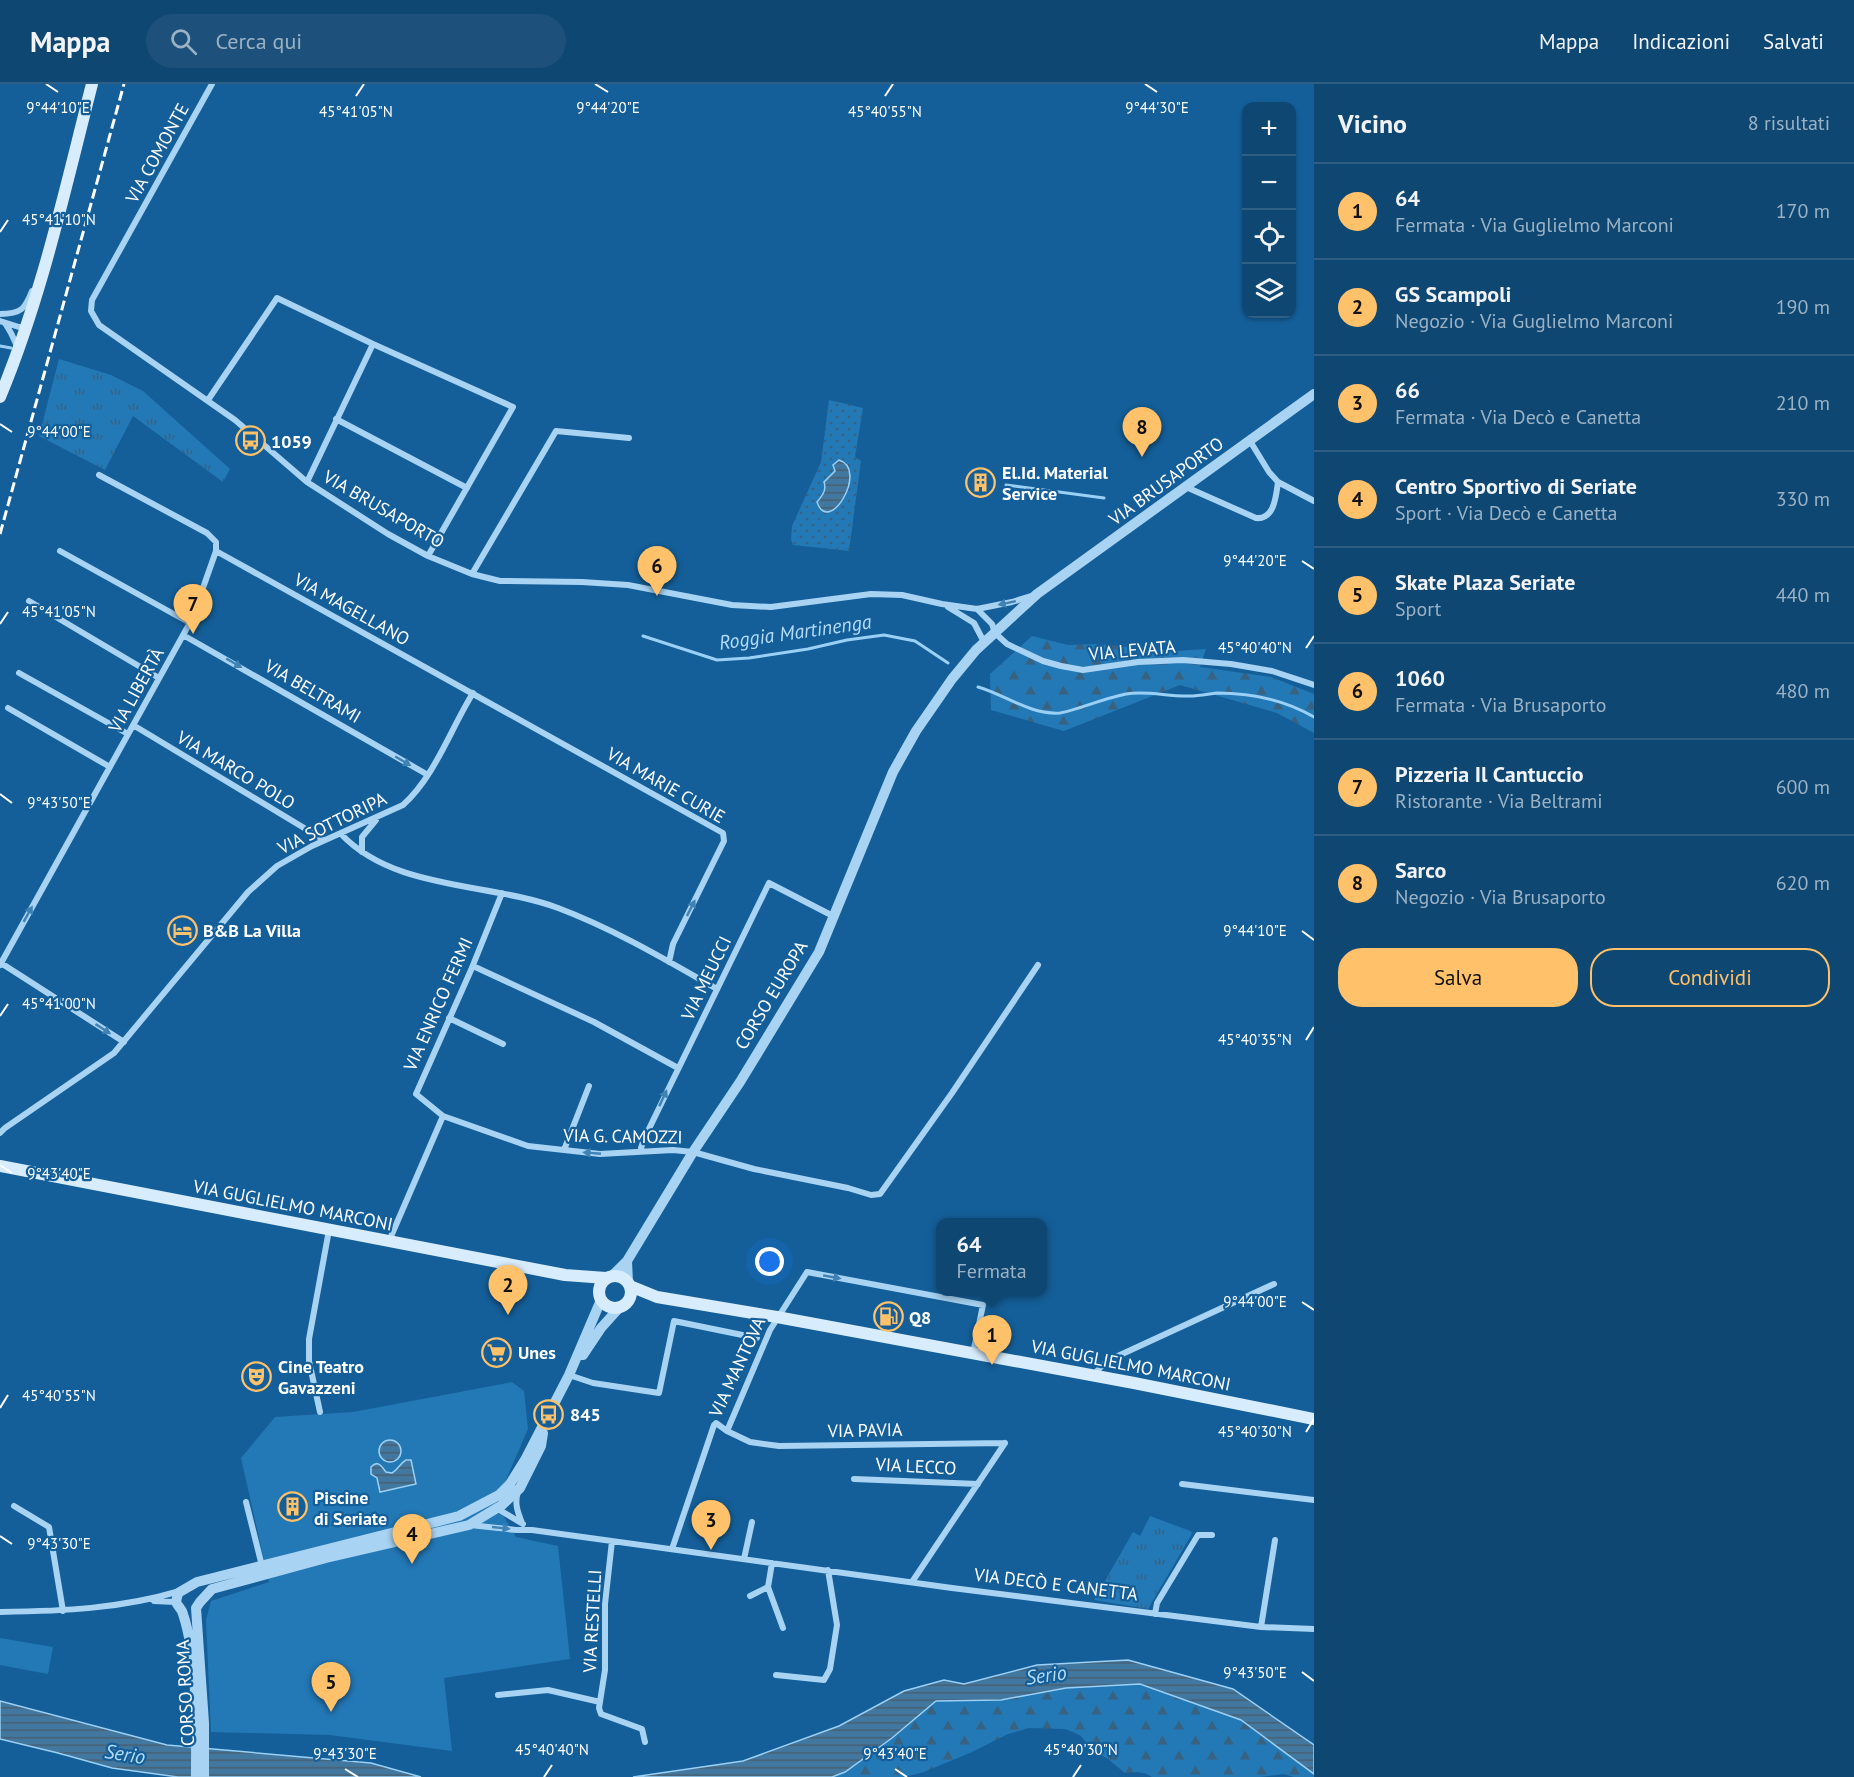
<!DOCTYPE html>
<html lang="it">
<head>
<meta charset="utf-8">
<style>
	:root { --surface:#0f4773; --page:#1d517b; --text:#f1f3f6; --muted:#9bb2c4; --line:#2f5f85; --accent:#ffc169 }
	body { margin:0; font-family:"PT Sans",sans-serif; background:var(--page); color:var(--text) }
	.controls { position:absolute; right:18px; top:18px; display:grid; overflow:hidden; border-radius:12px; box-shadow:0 2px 4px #0004 }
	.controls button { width:54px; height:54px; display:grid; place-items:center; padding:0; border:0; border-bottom:2px solid var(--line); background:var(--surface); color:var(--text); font:30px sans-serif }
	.you { position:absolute; left:770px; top:1178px; width:21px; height:21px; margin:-15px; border:4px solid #fff; border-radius:50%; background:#1a73e8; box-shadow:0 0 0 9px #1a73e833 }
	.badge { display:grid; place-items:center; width:39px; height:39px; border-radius:50%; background:var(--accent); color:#111; font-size:20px; font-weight:700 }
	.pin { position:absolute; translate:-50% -50px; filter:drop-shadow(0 2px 3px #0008) }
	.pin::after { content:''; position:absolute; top:32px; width:21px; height:18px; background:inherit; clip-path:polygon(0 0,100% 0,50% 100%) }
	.popup { position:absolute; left:936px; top:1134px; width:111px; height:78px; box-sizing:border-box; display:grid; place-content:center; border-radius:12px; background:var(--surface); filter:drop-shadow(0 2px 4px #0005); font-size:20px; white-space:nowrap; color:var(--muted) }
	.popup b { font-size:22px; color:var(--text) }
	.popup::after { content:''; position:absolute; left:50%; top:100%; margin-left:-12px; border:12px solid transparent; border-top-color:var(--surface) }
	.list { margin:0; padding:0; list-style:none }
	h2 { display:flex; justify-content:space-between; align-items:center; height:78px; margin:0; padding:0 24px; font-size:26px }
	h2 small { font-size:20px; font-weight:400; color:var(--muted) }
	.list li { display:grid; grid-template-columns:39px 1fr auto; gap:18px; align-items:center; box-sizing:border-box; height:96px; padding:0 24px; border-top:2px solid var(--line) }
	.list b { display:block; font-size:22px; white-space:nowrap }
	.list p { margin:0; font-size:20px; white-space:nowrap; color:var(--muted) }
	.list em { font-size:20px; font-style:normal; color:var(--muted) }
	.actions { display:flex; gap:12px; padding:18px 24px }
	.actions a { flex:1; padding:14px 0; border:2px solid var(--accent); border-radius:24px; text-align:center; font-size:21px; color:var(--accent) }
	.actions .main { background:var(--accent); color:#111 }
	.icon { flex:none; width:33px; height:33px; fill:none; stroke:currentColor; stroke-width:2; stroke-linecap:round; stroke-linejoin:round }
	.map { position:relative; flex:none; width:1314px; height:1693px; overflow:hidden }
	header { display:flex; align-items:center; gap:36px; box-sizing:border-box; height:84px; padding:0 30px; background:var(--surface); border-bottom:2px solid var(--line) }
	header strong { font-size:28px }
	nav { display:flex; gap:33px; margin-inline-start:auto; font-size:21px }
	.search { width:420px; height:54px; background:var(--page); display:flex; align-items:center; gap:15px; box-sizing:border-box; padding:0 21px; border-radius:33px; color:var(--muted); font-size:22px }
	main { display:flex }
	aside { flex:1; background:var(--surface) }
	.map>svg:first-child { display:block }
	.grass { fill:url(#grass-dots) }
	.forest { fill:url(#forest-firs) }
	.park { fill:url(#park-tufts) }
	.pitch { fill:#2378b6 }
	.water { fill:url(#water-rules); stroke:#9ad0f5; stroke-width:1.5 }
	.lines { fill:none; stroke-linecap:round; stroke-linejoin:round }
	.stream { stroke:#9ad0f5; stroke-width:3 }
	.minor { stroke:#a8d3f3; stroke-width:6 }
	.tertiary { stroke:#a8d3f3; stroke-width:10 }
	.secondary { stroke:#d7ecfc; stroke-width:12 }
	.rail { stroke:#fff; stroke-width:3; stroke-dasharray:10 4.5; stroke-linecap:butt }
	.oneway { fill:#4082b4 }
	.ticks { fill:none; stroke:#fff; stroke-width:2 }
	.labels { text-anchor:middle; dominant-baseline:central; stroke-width:4.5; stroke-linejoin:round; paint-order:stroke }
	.street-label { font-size:18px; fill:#fff; stroke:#145f99 }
	.poi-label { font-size:18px; font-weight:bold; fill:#fff; stroke:#145f99; text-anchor:start }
	.water-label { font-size:20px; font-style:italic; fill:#b4dcf9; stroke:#145f99 }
	.ticks-label { font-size:15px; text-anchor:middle; fill:#fff; stroke:#145f99; stroke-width:4.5; stroke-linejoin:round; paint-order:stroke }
</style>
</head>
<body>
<header>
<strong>Mappa</strong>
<div class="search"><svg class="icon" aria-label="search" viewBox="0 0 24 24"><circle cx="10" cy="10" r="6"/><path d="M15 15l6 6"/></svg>Cerca qui</div>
<nav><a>Mappa</a><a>Indicazioni</a><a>Salvati</a></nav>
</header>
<main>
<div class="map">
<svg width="1314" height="1693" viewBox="0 0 1314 1693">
	<defs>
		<pattern id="grass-dots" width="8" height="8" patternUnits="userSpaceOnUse" patternTransform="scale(1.5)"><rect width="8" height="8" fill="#2378b6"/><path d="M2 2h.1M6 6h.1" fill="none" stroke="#386281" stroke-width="1.8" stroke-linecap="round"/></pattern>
		<pattern id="forest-firs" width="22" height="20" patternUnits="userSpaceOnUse" patternTransform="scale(1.5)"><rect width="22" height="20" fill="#2378b6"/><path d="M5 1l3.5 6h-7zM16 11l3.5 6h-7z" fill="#386281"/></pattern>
		<pattern id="park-tufts" width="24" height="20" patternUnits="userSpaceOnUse" patternTransform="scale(1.5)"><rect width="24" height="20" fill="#2378b6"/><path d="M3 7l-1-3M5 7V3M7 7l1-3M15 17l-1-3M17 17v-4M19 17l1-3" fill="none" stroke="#386281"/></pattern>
		<pattern id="water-rules" width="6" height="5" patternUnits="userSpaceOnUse" patternTransform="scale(1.5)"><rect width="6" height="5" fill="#4277a0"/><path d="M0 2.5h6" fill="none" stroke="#485f72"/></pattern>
	</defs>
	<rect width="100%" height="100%" fill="#145f99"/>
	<path class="grass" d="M829 316 863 324 855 373 861 377 849 467 793 461 791 455 792 442 821 378Z"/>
	<path class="forest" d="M1032 552 1068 561 1095 560 1177 567 1206 565 1200 583 1271 593 1314 610V649L1277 629 1180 601 1064 647 991 626 990 590Z
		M1140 1600 1241 1636 1314 1690V1693H1294L1284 1690 1260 1693H1152C1144 1687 1134 1688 1125 1689L1108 1675 1092 1666 1081 1652 1073 1648 1065 1645 1029 1644 1008 1650 972 1668 924 1688 904 1693H832L845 1688 892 1654 936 1617 1001 1616 1066 1604Z"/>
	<path class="park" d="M59 275 111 291 143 307 230 385 223 398 133 332 105 386 39 352Z
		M1150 1432 1193 1448 1148 1525 1094 1516 1133 1448 1140 1452Z"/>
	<path class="pitch" d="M512 1298 524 1307 528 1345 496 1419 516 1453 558 1462 570 1575 444 1594 452 1667 330 1651 211 1648 206 1536 211 1517 269 1498 241 1374 275 1333 353 1328Z
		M0 1554 53 1563 48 1590 0 1581Z"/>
	<path class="water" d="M839 376C869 385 829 453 817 418 822 412 827 406 824 398L835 387 833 381Z
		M379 1367a11 11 0 1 1 22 0a11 11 0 1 1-22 0Z
		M406 1376H411L416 1400 380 1408 377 1394 371 1390V1383C378 1375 382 1383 386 1388L392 1389C398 1386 399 1380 406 1376Z
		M1128 1576 1233 1605 1314 1661V1690L1241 1636 1140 1600 1066 1604 1001 1616 936 1617 892 1654 845 1688 832 1693H633L743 1677 839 1642 904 1607 944 1596 964 1600 1037 1581Z
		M0 1617 167 1661 371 1679 421 1693H178L112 1684 58 1669 0 1655Z"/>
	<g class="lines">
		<path class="stream" d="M0 262 11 264
			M1006 401 1104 414
			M643 552 717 576 749 574 808 565 847 556 884 551 915 557 948 579
			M978 603C1006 611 1030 631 1060 629 1067 628 1075 625 1082 623 1097 618 1111 613 1126 610 1146 606 1169 613 1190 612 1199 612 1208 610 1217 609 1250 609 1285 616 1314 633"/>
		<path class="minor" d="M212 0 92 216 91 227 99 241 235 336 307 398 388 450 428 472 472 490 500 497 582 498 628 501 732 521 771 523 871 510 902 511 942 520 977 525 1012 518 1031 512
			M0 230C21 230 25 225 32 207
			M0 237 19 243H26
			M5 239 11 249 17 262
			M208 316 277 214 373 260
			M336 335 467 404
			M307 398 373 260 513 323 428 472
			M1278 398 1314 417
			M1186 403 1256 434C1274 436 1276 413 1278 398L1269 388 1250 357
			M60 467 190 539
			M216 467 723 749 724 757 673 860 669 878
			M472 490 556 347 629 354
			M29 517 159 594
			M948 523 974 539 984 558
			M977 525 992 540 995 549 1007 560 1043 577 1061 582 1083 586 1138 578 1183 576 1231 580 1272 587 1314 601
			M183 551 428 691
			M19 589 128 650
			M8 624 110 683
			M133 641 324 756
			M341 750C395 807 488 798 558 824 614 845 666 876 717 905
			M362 768V753L376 736
			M502 809 471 886 416 1010 443 1032 528 1062 600 1070 673 1066 693 1068 754 1085 848 1104 871 1111 880 1110 952 1009 1038 881
			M1 879 124 958
			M0 881 192 535 216 467V458L207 449 99 391
			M473 882 594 938 678 984
			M449 934 503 960
			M0 1049 5 1044 114 969 248 808 277 782 312 762 403 721C435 692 450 646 473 609
			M564 1066 589 1002
			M642 1068 641 1064 644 1055 769 799 833 832
			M389 1157 443 1032
			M569 1291 593 1299 659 1309 674 1237 757 1254
			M1093 1291 1107 1277 1274 1200
			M320 1328 309 1277V1255L329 1146
			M727 1347 750 1358 779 1362 1005 1359
			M854 1395 978 1400
			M1182 1400 1314 1416
			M518 1408C514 1419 518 1429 522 1439
			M246 1418 262 1482
			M14 1422 49 1443 63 1527
			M498 1425 523 1440
			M470 1441 516 1446H532L952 1504 1261 1543 1314 1545
			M612 1457 605 1520V1586L599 1624 601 1630 642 1645 645 1658
			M672 1465 714 1341 716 1339 727 1347 770 1246 807 1188 983 1221 973 1269
			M744 1475 752 1438
			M772 1479 768 1503 783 1544
			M912 1498 1005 1359
			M750 1512 768 1503
			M154 1517 176 1518
			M0 1528C63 1527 119 1525 180 1507
			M1155 1530 1157 1519 1198 1451H1212
			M1261 1543 1275 1456
			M776 1591 824 1596 830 1585 837 1541 828 1486
			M498 1611 548 1606 600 1618"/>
		<path class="tertiary" d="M627 1177 628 1198
			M612 1192 627 1177 693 1068 740 998 819 868 893 688 916 647 952 595 976 566 1037 510 1314 310
			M583 1271 601 1244 619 1224
			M196 1693C196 1645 198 1575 183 1530 182 1525 178 1523 176 1518L178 1509 197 1498 459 1432 499 1411 510 1400 525 1376 569 1291 601 1216
			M204 1693V1639L196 1524 200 1518 212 1505 326 1474 469 1441 502 1421 520 1404 541 1362 543 1349"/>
		<path class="secondary" d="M0 313C42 212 65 105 92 0
			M0 1082 565 1191 606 1194
			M599 1208a16 16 0 1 1 32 0a16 16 0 1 1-32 0Z
			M630 1202 657 1213 777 1233 1134 1299 1314 1335"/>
		<path class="rail" d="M0 450 124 0"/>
	</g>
	<defs><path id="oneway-solid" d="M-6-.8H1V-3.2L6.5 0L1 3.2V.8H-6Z" transform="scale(1.5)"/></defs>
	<g class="oneway">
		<use href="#oneway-solid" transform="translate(1007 519) rotate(168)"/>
		<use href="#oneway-solid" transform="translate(234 579) rotate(30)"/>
		<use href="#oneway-solid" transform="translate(403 677) rotate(30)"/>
		<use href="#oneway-solid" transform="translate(691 824) rotate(-63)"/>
		<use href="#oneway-solid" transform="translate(28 830) rotate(-61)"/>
		<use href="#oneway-solid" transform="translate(103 945) rotate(33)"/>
		<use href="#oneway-solid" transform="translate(663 1014) rotate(-65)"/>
		<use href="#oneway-solid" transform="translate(592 1069) rotate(-175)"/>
		<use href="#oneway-solid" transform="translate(832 1193) rotate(10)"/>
		<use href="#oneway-solid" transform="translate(501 1444) rotate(6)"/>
	</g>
	<path class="ticks" d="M46 0 58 8M595 0 608 8M1145 0 1157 8M356 12 364 0M885 12 893 0M0 148 8 136M0 340 12 348M1302 477 1314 485M0 540 8 528M1306 564 1314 552M0 710 12 719M1302 847 1314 856M0 932 8 920M1306 956 1314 943M0 1081 12 1089M1302 1218 1314 1226M0 1324 8 1311M1306 1348 1314 1335M0 1452 12 1460M1302 1588 1314 1597M345 1685 358 1693M895 1685 907 1693M544 1693 552 1681M1073 1693 1081 1681"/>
	<defs>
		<symbol id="bus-ring" viewBox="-11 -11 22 22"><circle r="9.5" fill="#145f99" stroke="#ffc169" stroke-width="1.5"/><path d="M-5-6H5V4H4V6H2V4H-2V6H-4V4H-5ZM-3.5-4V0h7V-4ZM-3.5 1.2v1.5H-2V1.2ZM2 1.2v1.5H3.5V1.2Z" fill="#ffc169"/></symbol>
		<symbol id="building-ring" viewBox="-11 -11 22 22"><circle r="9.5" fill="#145f99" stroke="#ffc169" stroke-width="1.5"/><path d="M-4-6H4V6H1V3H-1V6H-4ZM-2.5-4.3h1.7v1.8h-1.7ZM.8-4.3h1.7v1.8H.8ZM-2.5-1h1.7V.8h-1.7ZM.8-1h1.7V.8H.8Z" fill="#ffc169"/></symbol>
		<symbol id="hotel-ring" viewBox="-11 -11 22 22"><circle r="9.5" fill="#145f99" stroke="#ffc169" stroke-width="1.5"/><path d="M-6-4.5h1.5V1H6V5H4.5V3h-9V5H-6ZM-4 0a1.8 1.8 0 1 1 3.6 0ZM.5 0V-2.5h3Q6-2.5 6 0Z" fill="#ffc169"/></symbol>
		<symbol id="fuel-ring" viewBox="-11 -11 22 22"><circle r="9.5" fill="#145f99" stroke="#ffc169" stroke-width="1.5"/><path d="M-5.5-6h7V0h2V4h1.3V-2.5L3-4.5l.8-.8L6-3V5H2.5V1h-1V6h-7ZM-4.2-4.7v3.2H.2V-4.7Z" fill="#ffc169"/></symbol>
		<symbol id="supermarket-ring" viewBox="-11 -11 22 22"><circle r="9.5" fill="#145f99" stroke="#ffc169" stroke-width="1.5"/><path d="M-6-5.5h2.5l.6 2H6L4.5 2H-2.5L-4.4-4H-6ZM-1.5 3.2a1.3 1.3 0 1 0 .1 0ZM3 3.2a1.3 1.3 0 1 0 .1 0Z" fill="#ffc169"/></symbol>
		<symbol id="theatre-ring" viewBox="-11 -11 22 22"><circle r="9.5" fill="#145f99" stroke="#ffc169" stroke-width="1.5"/><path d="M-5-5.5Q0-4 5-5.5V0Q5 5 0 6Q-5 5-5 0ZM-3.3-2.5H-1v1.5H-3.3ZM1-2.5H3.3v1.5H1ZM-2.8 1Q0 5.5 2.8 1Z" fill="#ffc169"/></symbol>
	</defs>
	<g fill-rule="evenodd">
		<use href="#bus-ring" x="234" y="340" width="33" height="33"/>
		<use href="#building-ring" x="964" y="382" width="33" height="33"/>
		<use href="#hotel-ring" x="166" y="830" width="33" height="33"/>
		<use href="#fuel-ring" x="872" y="1216" width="33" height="33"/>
		<use href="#supermarket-ring" x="480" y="1252" width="33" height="33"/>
		<use href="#theatre-ring" x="240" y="1276" width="33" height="33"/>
		<use href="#bus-ring" x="532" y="1314" width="33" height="33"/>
		<use href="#building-ring" x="276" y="1406" width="33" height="33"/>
	</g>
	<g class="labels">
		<g class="street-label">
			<text transform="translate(157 69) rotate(-61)">VIA COMONTE</text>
			<text transform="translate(1166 397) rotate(-36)">VIA BRUSAPORTO</text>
			<text transform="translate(384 425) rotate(30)">VIA BRUSAPORTO</text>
			<text transform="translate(352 525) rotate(29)">VIA MAGELLANO</text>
			<text transform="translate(1132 566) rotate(-5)">VIA LEVATA</text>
			<text transform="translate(136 606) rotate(-61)">VIA LIBERTÀ</text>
			<text transform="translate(313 607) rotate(30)">VIA BELTRAMI</text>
			<text transform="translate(236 686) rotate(31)">VIA MARCO POLO</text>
			<text transform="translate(666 701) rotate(30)">VIA MARIE CURIE</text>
			<text transform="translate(332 739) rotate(-26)">VIA SOTTORIPA</text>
			<text transform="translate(706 894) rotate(-64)">VIA MEUCCI</text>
			<text transform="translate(771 911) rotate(-59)">CORSO EUROPA</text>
			<text transform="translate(438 920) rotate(-66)">VIA ENRICO FERMI</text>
			<text transform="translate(623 1052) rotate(1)">VIA G. CAMOZZI</text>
			<text transform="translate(293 1121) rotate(11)">VIA GUGLIELMO MARCONI</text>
			<text transform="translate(1131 1281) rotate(11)">VIA GUGLIELMO MARCONI</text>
			<text transform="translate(737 1283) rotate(-65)">VIA MANTOVA</text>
			<text transform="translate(865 1346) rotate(-1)">VIA PAVIA</text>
			<text transform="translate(916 1382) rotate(3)">VIA LECCO</text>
			<text transform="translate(1056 1500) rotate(7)">VIA DECÒ E CANETTA</text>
			<text transform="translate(592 1537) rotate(-87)">VIA RESTELLI</text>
			<text transform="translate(185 1609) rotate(-93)">CORSO ROMA</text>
		</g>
		<g class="poi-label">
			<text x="271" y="357">1059</text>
			<text x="1002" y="388">El.Id. Material<tspan x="1002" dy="21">Service</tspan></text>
			<text x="203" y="846">B&amp;B La Villa</text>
			<text x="909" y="1233">Q8</text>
			<text x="518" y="1268">Unes</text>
			<text x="278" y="1282">Cine Teatro<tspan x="278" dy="21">Gavazzeni</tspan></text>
			<text x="570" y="1330">845</text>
			<text x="314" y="1413">Piscine<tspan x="314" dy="21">di Seriate</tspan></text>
		</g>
		<g class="water-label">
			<text transform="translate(795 548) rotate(-8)">Roggia Martinenga</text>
			<text transform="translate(1046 1591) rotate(-8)">Serio</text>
			<text transform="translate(125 1670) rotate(9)">Serio</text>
		</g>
	</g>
	<g class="ticks-label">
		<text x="58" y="29">9°44'10"E</text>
		<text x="608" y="29">9°44'20"E</text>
		<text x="1157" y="29">9°44'30"E</text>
		<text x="356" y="33">45°41'05"N</text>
		<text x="885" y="33">45°40'55"N</text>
		<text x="59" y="141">45°41'10"N</text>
		<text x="59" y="353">9°44'00"E</text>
		<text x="1255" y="482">9°44'20"E</text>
		<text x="59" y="533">45°41'05"N</text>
		<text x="1255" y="569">45°40'40"N</text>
		<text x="59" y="724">9°43'50"E</text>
		<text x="1255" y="852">9°44'10"E</text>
		<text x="59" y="925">45°41'00"N</text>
		<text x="1255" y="961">45°40'35"N</text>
		<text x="59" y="1095">9°43'40"E</text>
		<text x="1255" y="1223">9°44'00"E</text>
		<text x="59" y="1317">45°40'55"N</text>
		<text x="1255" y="1353">45°40'30"N</text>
		<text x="59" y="1465">9°43'30"E</text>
		<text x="1255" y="1594">9°43'50"E</text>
		<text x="552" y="1671">45°40'40"N</text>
		<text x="1081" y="1671">45°40'30"N</text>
		<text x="345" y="1675">9°43'30"E</text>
		<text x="895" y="1675">9°43'40"E</text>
	</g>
</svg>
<div class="controls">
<button>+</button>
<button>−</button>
<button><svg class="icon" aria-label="locate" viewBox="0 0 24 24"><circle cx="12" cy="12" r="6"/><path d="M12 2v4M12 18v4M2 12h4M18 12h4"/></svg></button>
<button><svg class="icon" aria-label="layers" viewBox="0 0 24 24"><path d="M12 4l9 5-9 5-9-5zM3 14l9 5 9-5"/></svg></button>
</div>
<div class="you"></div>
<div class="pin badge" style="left:992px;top:1281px">1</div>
<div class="popup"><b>64</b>Fermata</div>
<div class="pin badge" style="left:508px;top:1231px">2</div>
<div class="pin badge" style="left:711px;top:1466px">3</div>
<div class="pin badge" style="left:412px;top:1480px">4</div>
<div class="pin badge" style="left:331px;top:1628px">5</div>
<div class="pin badge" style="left:657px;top:512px">6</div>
<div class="pin badge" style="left:193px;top:550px">7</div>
<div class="pin badge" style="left:1142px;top:373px">8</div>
</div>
<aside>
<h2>Vicino<small>8 risultati</small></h2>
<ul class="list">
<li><span class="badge">1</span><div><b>64</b><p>Fermata · Via Guglielmo Marconi</p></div><em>170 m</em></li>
<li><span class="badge">2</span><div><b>GS Scampoli</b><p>Negozio · Via Guglielmo Marconi</p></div><em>190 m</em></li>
<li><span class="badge">3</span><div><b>66</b><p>Fermata · Via Decò e Canetta</p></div><em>210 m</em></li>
<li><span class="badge">4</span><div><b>Centro Sportivo di Seriate</b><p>Sport · Via Decò e Canetta</p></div><em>330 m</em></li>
<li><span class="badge">5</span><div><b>Skate Plaza Seriate</b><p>Sport</p></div><em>440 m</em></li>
<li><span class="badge">6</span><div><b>1060</b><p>Fermata · Via Brusaporto</p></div><em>480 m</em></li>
<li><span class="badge">7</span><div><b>Pizzeria Il Cantuccio</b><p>Ristorante · Via Beltrami</p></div><em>600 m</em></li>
<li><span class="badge">8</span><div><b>Sarco</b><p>Negozio · Via Brusaporto</p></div><em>620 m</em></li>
</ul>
<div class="actions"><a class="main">Salva</a><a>Condividi</a></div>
</aside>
</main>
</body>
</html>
